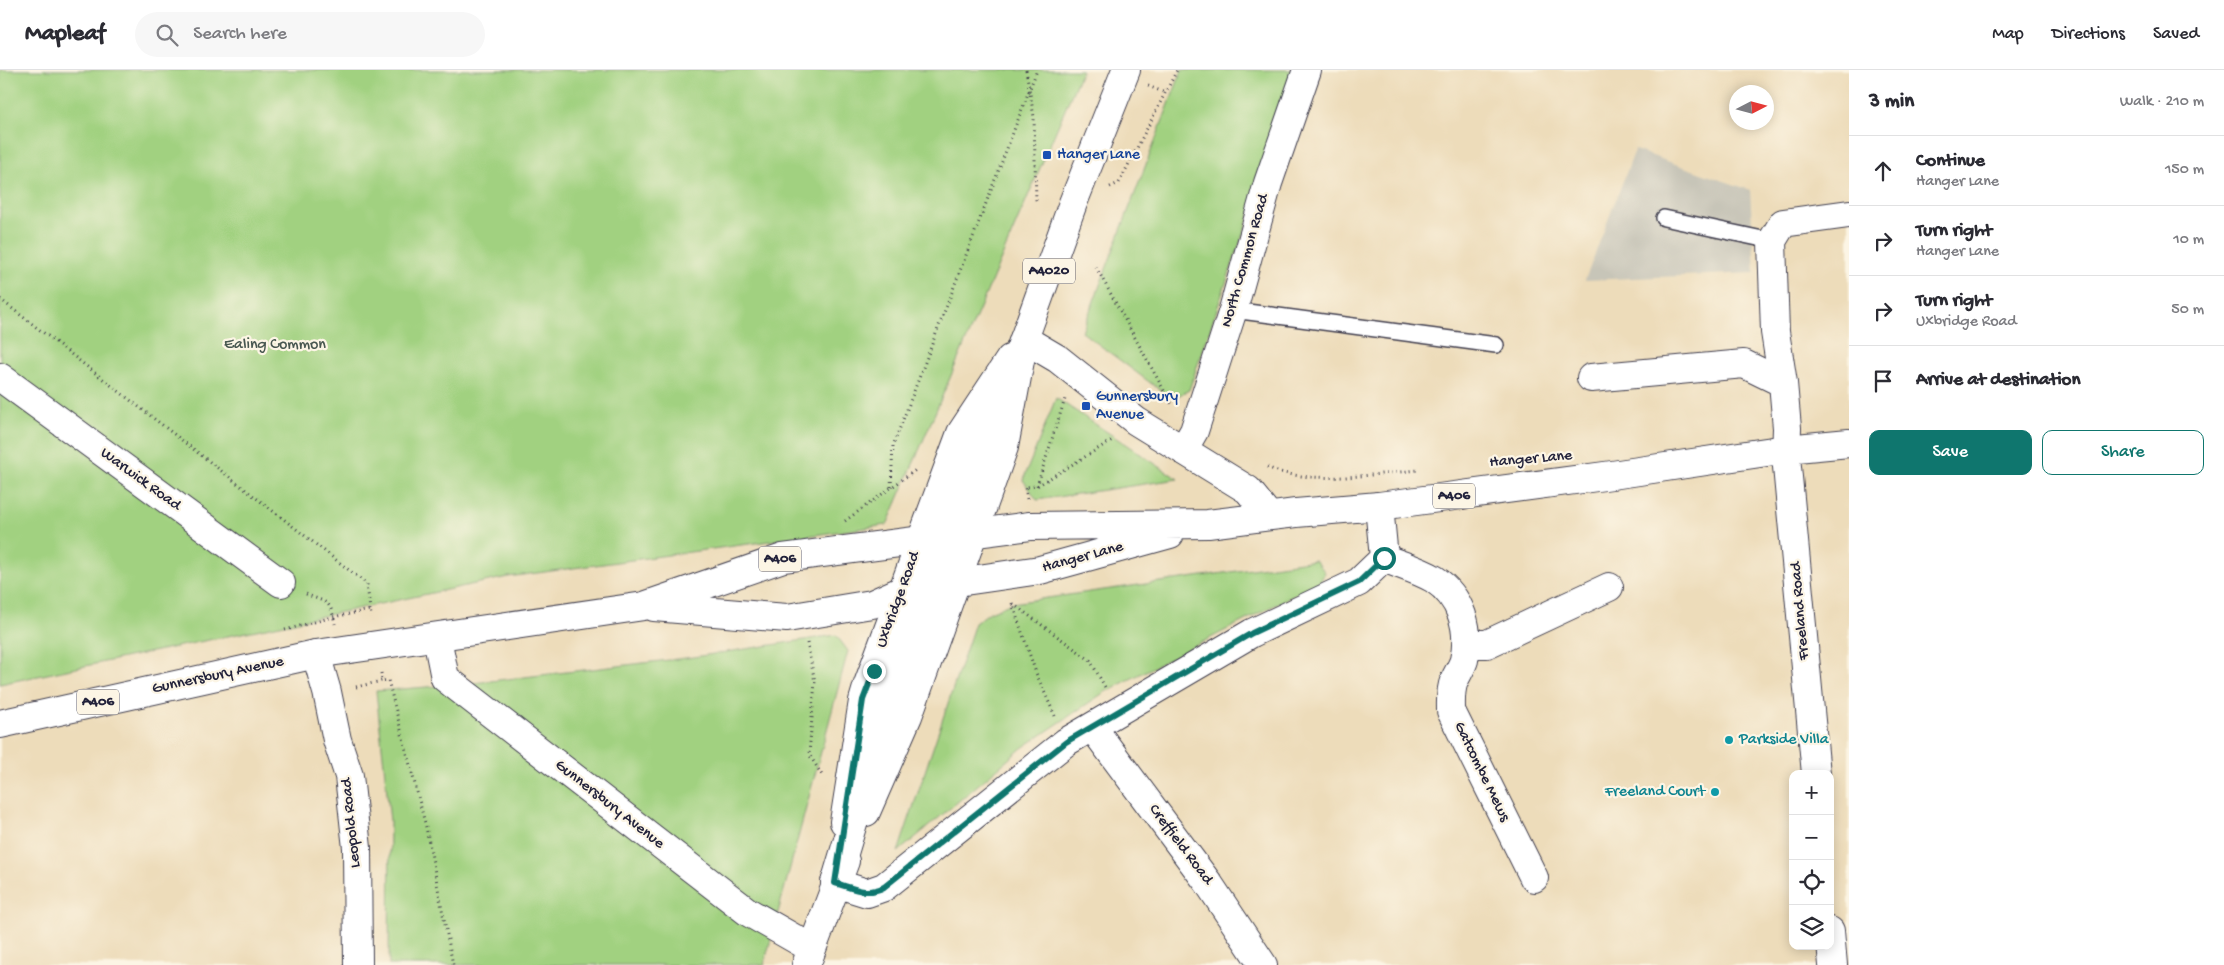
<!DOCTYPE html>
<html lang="en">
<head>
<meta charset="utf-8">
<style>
	:root { --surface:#fff; --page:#f7f7f7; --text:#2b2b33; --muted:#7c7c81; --line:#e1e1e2; --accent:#0f766e }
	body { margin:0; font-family:"Gochi Hand",sans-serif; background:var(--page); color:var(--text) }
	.controls { position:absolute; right:15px; bottom:15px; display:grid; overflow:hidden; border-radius:10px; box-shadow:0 2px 12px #0003 }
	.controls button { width:45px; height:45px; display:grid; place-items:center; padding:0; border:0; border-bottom:1px solid var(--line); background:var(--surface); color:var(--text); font:25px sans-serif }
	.compass { position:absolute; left:1729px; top:15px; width:45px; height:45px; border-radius:50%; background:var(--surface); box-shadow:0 2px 12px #0003; rotate:84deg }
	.stop { position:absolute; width:15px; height:15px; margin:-11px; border:4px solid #0f766e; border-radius:50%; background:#fff }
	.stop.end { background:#0f766e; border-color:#fff; box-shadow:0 1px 5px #0008 }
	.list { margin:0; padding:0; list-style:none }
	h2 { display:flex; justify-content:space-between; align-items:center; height:65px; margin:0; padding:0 20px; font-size:21px }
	h2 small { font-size:16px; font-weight:400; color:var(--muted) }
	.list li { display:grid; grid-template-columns:32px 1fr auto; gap:15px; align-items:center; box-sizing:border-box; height:70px; padding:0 20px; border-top:1px solid var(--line) }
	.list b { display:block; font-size:19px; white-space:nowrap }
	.list p { margin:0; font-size:16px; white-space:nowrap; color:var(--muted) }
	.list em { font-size:16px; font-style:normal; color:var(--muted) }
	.actions { display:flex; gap:10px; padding:15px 20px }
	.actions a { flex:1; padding:11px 0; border:1px solid var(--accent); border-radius:10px; text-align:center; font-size:18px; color:var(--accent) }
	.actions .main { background:var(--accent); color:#fff }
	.icon { flex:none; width:28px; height:28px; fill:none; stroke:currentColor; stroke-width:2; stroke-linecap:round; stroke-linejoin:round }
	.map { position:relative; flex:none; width:1849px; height:895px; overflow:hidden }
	header { display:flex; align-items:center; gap:30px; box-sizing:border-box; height:70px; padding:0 25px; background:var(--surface); border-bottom:1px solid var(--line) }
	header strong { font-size:24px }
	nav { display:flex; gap:28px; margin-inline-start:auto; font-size:18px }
	.search { width:350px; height:45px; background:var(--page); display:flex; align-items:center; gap:12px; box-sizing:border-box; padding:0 18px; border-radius:28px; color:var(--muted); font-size:19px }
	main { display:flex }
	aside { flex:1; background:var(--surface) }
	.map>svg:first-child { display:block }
	.industrial { fill:#c7c5b8 }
	.green { fill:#a1d180; stroke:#627a5e }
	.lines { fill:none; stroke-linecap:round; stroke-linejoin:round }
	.service-casing { stroke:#403e4e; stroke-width:18 }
	.minor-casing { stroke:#403e4e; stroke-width:30 }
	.tertiary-casing { stroke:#403e4e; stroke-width:30 }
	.primary-casing { stroke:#403e4e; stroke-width:30 }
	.trunk-casing { stroke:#403e4e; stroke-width:30 }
	.path { stroke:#403e4e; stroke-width:3; stroke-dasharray:1 4; stroke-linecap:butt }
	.service { stroke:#fff; stroke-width:15 }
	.minor { stroke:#fff; stroke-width:28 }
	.tertiary { stroke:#fff; stroke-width:28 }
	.primary { stroke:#fff; stroke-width:28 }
	.trunk { stroke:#fff; stroke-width:28 }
	.route { stroke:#0f766e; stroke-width:6 }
	.transit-dot { fill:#1a4fb4; stroke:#fcf5e5; stroke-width:2 }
	.culture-dot { fill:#0f9aa8; stroke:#fcf5e5; stroke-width:2 }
	.labels { text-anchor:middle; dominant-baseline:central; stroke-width:4.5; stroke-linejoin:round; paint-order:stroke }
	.shield { fill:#fcf5e5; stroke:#63616e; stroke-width:1 }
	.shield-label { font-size:15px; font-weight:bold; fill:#22223b }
	.transit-label { font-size:16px; fill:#164399; stroke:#fcf5e5; text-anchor:start }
	.street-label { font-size:16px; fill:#22223b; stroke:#fcf5e5 }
	.park-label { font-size:16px; fill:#485750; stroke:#fcf5e5 }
	.culture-label { font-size:16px; fill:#0d838f; stroke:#fcf5e5; text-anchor:start }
</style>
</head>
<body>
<header>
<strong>Mapleaf</strong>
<div class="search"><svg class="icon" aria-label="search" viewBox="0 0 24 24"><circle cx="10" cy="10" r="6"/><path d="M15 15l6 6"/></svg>Search here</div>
<nav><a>Map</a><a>Directions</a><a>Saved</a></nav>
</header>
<main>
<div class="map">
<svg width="1849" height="895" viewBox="0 0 1849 895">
	<rect width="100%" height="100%" fill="#fcf5e5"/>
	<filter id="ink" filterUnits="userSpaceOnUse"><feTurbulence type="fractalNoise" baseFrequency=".02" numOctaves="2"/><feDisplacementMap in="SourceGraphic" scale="10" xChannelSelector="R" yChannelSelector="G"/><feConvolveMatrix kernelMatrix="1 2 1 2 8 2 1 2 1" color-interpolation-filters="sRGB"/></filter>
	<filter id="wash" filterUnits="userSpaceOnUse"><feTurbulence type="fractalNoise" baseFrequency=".0096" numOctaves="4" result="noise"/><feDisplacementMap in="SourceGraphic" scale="20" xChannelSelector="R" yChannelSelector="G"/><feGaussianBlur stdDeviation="1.12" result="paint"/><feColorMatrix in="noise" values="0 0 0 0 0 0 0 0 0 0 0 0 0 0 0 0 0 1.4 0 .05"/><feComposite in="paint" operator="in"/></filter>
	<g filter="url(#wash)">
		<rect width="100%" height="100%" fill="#eddcba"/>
		<path class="industrial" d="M1635 80 1750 120 1755 203 1585 210Z"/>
		<path class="green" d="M0 0H1082L887 455 508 507 0 614Z
			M1182 0H1300L1189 320 1172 329 1082 262Z
			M1056 328 1178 409 1037 430 1023 410Z
			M1315 490 1325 502 1320 512 1105 622 1022 678 898 782 975 553 990 542 1012 533Z
			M836 565 848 581 764 895H389L390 751 376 621 465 614 694 587Z"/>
	</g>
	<g filter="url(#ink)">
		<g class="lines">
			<defs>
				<path id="service" d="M1664 148 1772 171
					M1233 240 1496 275"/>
				<path id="minor" d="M0 307 281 513
					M1591 308 1744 294 1783 313
					M1183 380 1194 361 1233 240 1268 113 1307 0
					M1384 488C1400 495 1419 500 1434 509 1461 527 1471 559 1464 590 1462 597 1457 604 1454 611 1450 621 1451 631 1451 641L1534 808
					M437 568 445 608 748 842 811 878
					M1467 574H1487L1609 517
					M316 584 327 622 337 670 349 706 357 778 358 895
					M1816 704 1786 386 1787 358 1783 313 1775 262 1772 171 1783 153 1849 144
					M1830 861 1833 895"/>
				<path id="tertiary" d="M1093 658 1209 814 1263 895
					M835 813 867 823 884 817 1066 672 1252 563 1359 512 1384 488 1379 436"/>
				<path id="primary" d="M866 742 908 646 993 408 1004 377 1024 269 1073 133 1126 0
					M844 752 863 631 868 614 961 363 1010 289
					M806 895 845 791"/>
				<path id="trunk" d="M916 518 1040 500 1170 464
					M654 537 787 548 872 534 903 520 921 507 936 487 948 465 1024 269 1058 289 1136 351 1248 420 1269 446
					M0 654 316 584 644 536 783 488 1030 456 1208 454 1296 443 1379 436 1612 405 1786 379 1849 373
					M835 813 892 623 930 516 941 492"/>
			</defs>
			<use href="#service" class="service-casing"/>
			<use href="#minor" class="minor-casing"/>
			<use href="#tertiary" class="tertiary-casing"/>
			<use href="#primary" class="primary-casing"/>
			<use href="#trunk" class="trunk-casing"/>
			<path class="path" d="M1026 0 1034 47 1036 131
				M1148 16 1166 23
				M1110 117 1119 113 1177 0
				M1096 197 1172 335
				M0 229 367 514 370 540
				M1267 397C1307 416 1375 404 1419 400
				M1037 416 1065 329
				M891 417 893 376 1037 0
				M1027 429 1025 417 1037 416 1114 369
				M845 451 917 399
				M306 524C327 534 330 528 335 554
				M1012 533 1036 603 1055 646
				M1013 534 1090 590 1105 617
				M285 560 333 547 370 540 371 544
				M807 573 815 612 809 684 822 705
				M381 603 382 611 388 610 426 757 453 895
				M356 617 382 611"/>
			<use href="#service" class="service"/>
			<use href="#minor" class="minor"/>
			<use href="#tertiary" class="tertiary"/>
			<use href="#primary" class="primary"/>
			<use href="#trunk" class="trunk"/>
		</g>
	</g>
	<g class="lines" filter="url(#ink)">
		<path class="route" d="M874 601 863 630 835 813C853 818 867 826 884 817L1066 672 1252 563 1359 512 1384 488"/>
	</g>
	<g class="transit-dot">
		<rect x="1042" y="80" width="10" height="10" rx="2.5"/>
		<rect x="1081" y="331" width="10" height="10" rx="2.5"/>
	</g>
	<g class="culture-dot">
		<circle cx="1729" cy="670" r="5"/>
		<circle cx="1715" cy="722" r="5"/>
	</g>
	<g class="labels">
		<g class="shield">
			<rect x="1023" y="188.5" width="52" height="25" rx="4"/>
			<rect x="1433" y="413.5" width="42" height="25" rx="4"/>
			<rect x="759" y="476.5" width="42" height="25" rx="4"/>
			<rect x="77" y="619.5" width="42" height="25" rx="4"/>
		</g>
		<g class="shield-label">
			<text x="1049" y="201">A4020</text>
			<text x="1454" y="426">A406</text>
			<text x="780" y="489">A406</text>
			<text x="98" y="632">A406</text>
		</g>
		<g class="transit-label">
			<text x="1057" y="85">Hanger Lane</text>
			<text x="1096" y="327">Gunnersbury<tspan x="1096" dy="18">Avenue</tspan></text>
		</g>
		<g class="street-label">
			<text transform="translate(1246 191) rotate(-74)">North Common Road</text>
			<text transform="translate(1531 390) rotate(-5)">Hanger Lane</text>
			<text transform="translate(140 410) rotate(36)">Warwick Road</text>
			<text transform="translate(1083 488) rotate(-15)">Hanger Lane</text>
			<text transform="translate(899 530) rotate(-70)">Uxbridge Road</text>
			<text transform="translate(1801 541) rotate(-95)">Freeland Road</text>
			<text transform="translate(218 606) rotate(-12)">Gunnersbury Avenue</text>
			<text transform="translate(1481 702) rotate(64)">Gatcombe Mews</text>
			<text transform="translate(609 735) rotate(38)">Gunnersbury Avenue</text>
			<text transform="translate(352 753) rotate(-96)">Leopold Road</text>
			<text transform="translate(1180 775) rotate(53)">Creffield Road</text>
		</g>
		<g class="park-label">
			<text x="275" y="275">Ealing Common</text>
		</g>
		<g class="culture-label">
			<text x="1739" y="670">Parkside Villa</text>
			<text x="1705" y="722" text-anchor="end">Freeland Court</text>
		</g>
	</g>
</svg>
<div class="controls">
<button>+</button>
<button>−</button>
<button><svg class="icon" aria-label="locate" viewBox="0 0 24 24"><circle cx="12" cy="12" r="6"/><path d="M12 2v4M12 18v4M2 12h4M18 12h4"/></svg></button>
<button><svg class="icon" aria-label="layers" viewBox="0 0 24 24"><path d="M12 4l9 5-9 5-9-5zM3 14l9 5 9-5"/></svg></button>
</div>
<svg class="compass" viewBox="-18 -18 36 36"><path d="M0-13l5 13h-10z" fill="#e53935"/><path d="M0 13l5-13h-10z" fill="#7c7c81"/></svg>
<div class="stop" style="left:1384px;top:488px"></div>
<div class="stop end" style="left:874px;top:601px"></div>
</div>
<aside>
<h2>3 min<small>Walk · 210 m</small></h2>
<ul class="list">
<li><svg class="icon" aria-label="ahead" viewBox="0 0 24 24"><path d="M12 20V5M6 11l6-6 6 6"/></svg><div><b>Continue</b><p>Hanger Lane</p></div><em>150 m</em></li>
<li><svg class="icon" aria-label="right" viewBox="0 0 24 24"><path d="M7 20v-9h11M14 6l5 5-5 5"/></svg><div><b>Turn right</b><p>Hanger Lane</p></div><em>10 m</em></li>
<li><svg class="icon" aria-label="right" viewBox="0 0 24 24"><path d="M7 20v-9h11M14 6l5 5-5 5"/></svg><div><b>Turn right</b><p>Uxbridge Road</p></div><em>50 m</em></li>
<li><svg class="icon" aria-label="arrive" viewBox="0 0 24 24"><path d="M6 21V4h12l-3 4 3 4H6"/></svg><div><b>Arrive at destination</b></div></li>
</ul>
<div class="actions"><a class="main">Save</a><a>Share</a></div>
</aside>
</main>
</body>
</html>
